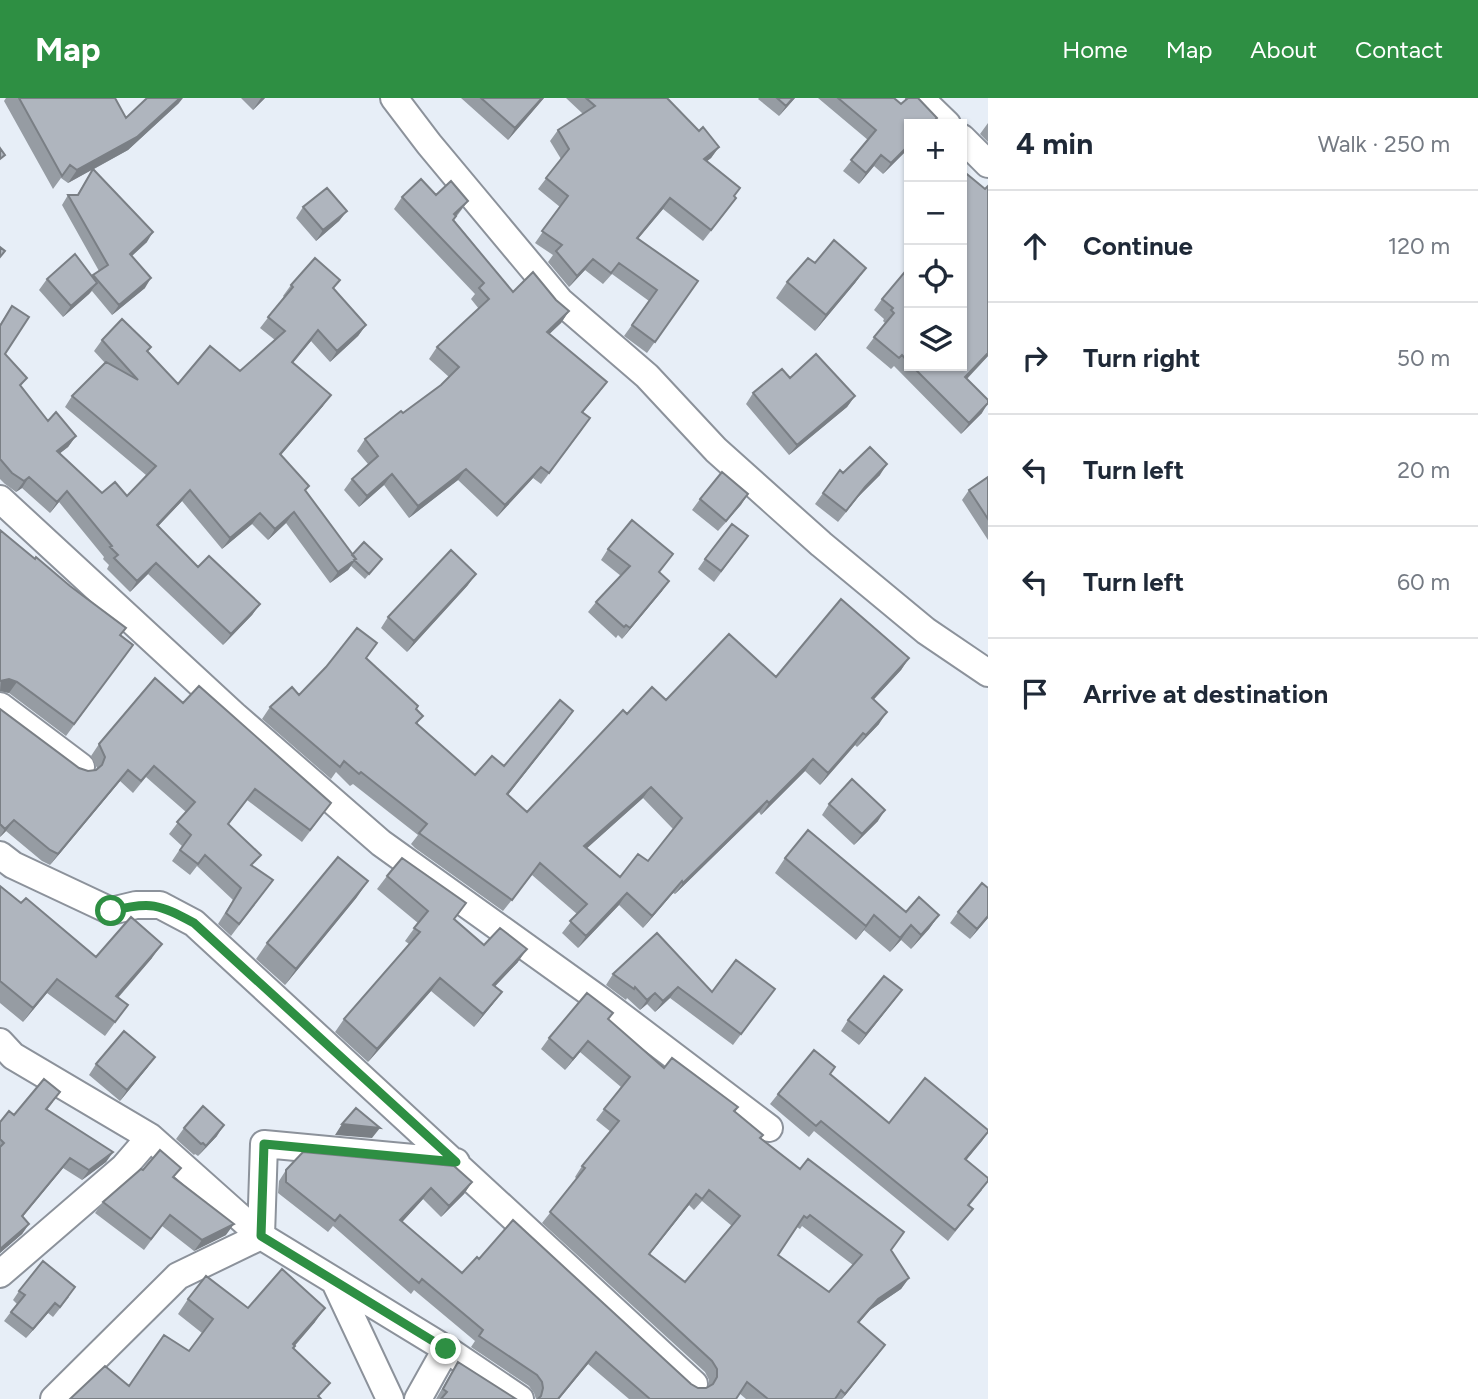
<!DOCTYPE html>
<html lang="en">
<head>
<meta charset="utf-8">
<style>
	:root { --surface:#fff; --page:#f2f2f3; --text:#1f2937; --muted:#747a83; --line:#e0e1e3; --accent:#2e8f43 }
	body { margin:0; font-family:Figtree,sans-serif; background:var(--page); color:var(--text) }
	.controls { position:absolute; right:21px; top:21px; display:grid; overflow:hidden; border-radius:0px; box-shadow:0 2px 5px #0004 }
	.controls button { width:63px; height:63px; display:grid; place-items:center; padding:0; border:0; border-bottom:2px solid var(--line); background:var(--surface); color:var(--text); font:35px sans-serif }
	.stop { position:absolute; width:21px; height:21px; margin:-16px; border:5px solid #2e8f43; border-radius:50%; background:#fff }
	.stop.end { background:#2e8f43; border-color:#fff; box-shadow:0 2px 7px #0008 }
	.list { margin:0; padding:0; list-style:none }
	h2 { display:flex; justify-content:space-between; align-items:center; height:91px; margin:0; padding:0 28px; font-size:30px }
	h2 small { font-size:23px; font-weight:400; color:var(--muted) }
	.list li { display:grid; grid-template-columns:46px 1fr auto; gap:21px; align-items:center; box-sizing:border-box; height:112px; padding:0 28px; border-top:2px solid var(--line) }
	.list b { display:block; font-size:26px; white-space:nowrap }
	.list em { font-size:23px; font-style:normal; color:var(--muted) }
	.icon { flex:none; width:38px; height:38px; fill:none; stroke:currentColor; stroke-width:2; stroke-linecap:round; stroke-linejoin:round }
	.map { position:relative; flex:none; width:988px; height:1301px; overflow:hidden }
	header { display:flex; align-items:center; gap:42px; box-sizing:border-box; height:98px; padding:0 35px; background:var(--accent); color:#fff }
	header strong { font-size:33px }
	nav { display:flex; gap:38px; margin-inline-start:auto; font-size:24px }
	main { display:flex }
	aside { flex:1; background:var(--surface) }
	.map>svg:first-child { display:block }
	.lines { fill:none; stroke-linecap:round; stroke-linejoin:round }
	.minor-casing { stroke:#8c929b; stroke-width:30 }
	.minor { stroke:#fff; stroke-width:26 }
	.wall { fill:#969ca3; fill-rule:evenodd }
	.shaded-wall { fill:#7a7f85 }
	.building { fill:#afb5be; stroke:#7a7f85; stroke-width:2; fill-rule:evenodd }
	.route { stroke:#2e8f43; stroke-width:9 }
</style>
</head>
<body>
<header>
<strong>Map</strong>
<nav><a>Home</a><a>Map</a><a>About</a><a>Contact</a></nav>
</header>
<main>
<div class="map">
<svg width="988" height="1301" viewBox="0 0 988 1301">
	<rect width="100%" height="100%" fill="#e7eef7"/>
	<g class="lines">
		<defs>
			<path id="minor" d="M394 0 429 46 560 203 647 278 716 352 821 446 926 533 988 575
				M920 0 947 26
				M962 40 988 66
				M0 401 234 617 381 745 600 902 769 1030
				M0 608 81 669
				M0 757 13 767 111 813 136 807H160L194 825 694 1286
				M0 944 13 958 150 1039 261 1138 446 1251 520 1301
				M0 1176 124 1069 150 1039
				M335 1184 390 1301
				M54 1301 178 1178 261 1138 264 1046 456 1064
				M418 1301 446 1251"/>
		</defs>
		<use href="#minor" class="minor-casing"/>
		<use href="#minor" class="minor"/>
	</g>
	<path class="wall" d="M6 0H115L126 20 179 5 128 52 94 71 147 144 132 158 145 190 112 217 92 193 89 196 63 219 39 192 47 181 92 178 99 173 62 107 68 97H77L93 71 68 85 61 80 53 91 4 3Z
		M241 0H265L253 12Z
		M461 0H544L508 42Z
		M566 0H667L699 33 719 49 711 60 707 63 740 90 734 98 736 100 728 111 703 143 663 111 638 141 698 183 647 255 624 238 649 203 612 176 603 186 585 172 569 189 548 164 553 157 535 145 560 109 538 91 561 61 550 43 558 32 583 16Z
		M759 0H795L779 18 758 1Z
		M818 0H894L909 26V50L883 76 874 68 859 86 843 73 868 42Z
		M988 25V44L980 36Z
		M988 88V258L967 281 982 315 961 336 894 268 891 271 866 250 885 225 883 223 884 221 874 212 882 201 909 169V268H962L985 91Z
		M436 97 468 103 454 122 513 194 556 202 569 213 561 225 549 236 607 284 583 314 582 332 541 386 533 380 497 419 458 382 409 420 384 387 359 409 344 392 352 381 368 366 357 353 365 341 403 315 441 287 449 279 429 261 437 249 479 211 471 201 475 196 394 111 402 99Z
		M303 109 347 113 339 123 316 143 296 120Z
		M815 165 866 170 855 185 815 233 776 200 787 184Z
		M291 187 334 192 366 227 358 238 330 264 311 243 293 265 323 308 281 357 305 393 352 457 382 461 365 481 351 468 348 472 330 485 286 425 268 442 252 426 222 451 182 403 158 428 198 469 260 506 252 517 223 547 148 476 130 494 107 471 109 467 103 461 104 459 59 404 50 415 22 390 16 394 5 386 0 381V226L12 208 5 256 27 280 21 288 48 323 76 338 68 349 60 355 102 395 127 398 146 377 65 309 72 298 105 265 94 253 102 242 151 249 148 253 178 286 240 273 275 242 260 230 284 199 283 198Z
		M753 295 855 298 847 309 789 357 746 306Z
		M843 375 880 377 858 399 838 424 815 406 823 395Z
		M988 379V442L962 402 969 392Z
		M748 396 718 433 692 412 700 401Z
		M0 432 133 547 66 638 9 595 0 593Z
		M740 449 714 484 698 471 705 461Z
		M608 451 660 475 662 493 622 541 618 537 616 540 588 514 596 504 621 478 601 462Z
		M468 487 407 554 381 530 388 519Z
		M366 560 416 611 418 626 475 677 504 668 573 613 508 697 527 714 627 616 666 602 776 579 909 560 901 572 873 602 879 626 857 649 855 647 820 687 805 673 761 717 759 714 675 796 673 795 643 830 619 807 578 850 562 835 577 816 532 777 503 813 415 750 411 746 418 737 353 686 350 688 336 674 331 681 262 621 270 609 299 597ZM643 700 673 731 648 763 620 779 586 751Z
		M183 605 323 716 302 744 247 702 229 726 265 793 231 838 218 826 233 802 197 768 190 777 172 763 182 748 169 736 186 714 146 679 133 695 120 683 50 767 42 763 6 733 0 739V611L79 670 88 673 96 672 97 670 91 658 99 646Z
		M829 706 878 723 854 747 822 717Z
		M785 760 906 814 939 817 929 831 911 851 901 842 890 854 864 832 856 842 775 775Z
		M387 778 454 821 484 847 518 864 495 888 502 894 492 907 474 929 431 893 368 964 335 934 344 921 409 846 405 843 418 825 377 791Z
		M0 788 21 805 96 859 152 860 118 900 128 907 105 938 47 895 23 924 0 905Z
		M357 799 285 887 256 861 267 845Z
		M958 814 988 820 970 841 950 825Z
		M613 876 712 894 775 891 733 947 670 900 655 914 647 906 640 912 627 900 626 902 606 887Z
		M902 892 859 947 841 933 848 922Z
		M613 915 608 921 664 970 738 1009 735 1014 760 1040 891 1152 909 1180 901 1191 870 1212 859 1225 885 1247 842 1301H746L739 1295 736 1301H629L588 1266 559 1301H536L534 1295 529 1288 471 1249 475 1243 414 1192 411 1196 333 1128 328 1134 278 1095 279 1083 286 1072 472 1084 464 1096 441 1119 423 1101 402 1124 462 1175 698 1290H706L709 1288V1282L705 1274 542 1125 577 1081 575 1079 582 1068 611 1034 596 1022 621 989 580 954 565 972 541 951 549 940ZM702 1103 732 1128 685 1184 650 1156 689 1107 694 1112ZM802 1128 853 1167 829 1194 778 1157 797 1129 800 1131Z
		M155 959 147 970 120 1003 89 977 96 966Z
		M830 976 889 1025 988 1034 966 1062 982 1092 969 1108 973 1111 948 1143 814 1033 809 1039 770 1006 778 996Z
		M53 1004 47 1012 113 1054 106 1064 82 1082 63 1070 22 1119 29 1126 22 1136 0 1155V1024L14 1017Z
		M184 1030 217 1038 198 1058 195 1056 194 1057 176 1041Z
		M143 1072 174 1080 226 1137 194 1153 162 1128 144 1152 95 1115 103 1104Z
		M19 1193 69 1199 53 1219 48 1215 26 1240 4 1223 17 1206 13 1202Z
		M188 1201 248 1210 315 1224 293 1250 320 1300 129 1288 189 1253 202 1235 178 1216Z
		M458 1264 516 1301H436L451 1275Z"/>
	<path class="shaded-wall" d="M180 0H183L179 5 128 52 68 85 77 72Z
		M261 0H265L253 12Z
		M542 0H544L508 42 515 30Z
		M793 0H795L779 18 786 8Z
		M909 47V50L883 76 891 65Z
		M719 49 711 60 696 72 704 61Z
		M881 57 874 68 859 86 866 75Z
		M670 100 663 111 629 151 637 140Z
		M468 103 459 114 446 128 454 116Z
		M347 113 339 123 316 143 323 132Z
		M153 134 147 144 124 165 130 156Z
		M593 161 585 172 569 189 577 178Z
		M866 170 855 185 815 233 826 217Z
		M151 180 145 190 112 217 119 207Z
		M97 185 89 196 63 219 71 208Z
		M569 213 561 225 539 246 547 234Z
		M366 227 358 238 330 264 337 253Z
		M318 232 311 243 284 275 292 264Z
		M988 255V258L958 290 965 279Z
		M607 284 598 296 574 325 582 314Z
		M331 297 323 308 272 367 280 356Z
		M855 298 847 309 789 357 797 347Z
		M988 305 982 315 961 336 969 325Z
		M76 338 68 349 49 364 57 353Z
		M887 366 880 377 858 399 838 424 865 389Z
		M541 369 533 380 497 419 505 407Z
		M466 371 458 382 409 420 418 408Z
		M392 376 384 387 359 409 367 398Z
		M29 379 22 390 16 394 24 383Z
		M190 392 182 403 149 438 157 427Z
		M67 393 59 404 50 415 57 404Z
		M748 396 741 407 718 433 726 423Z
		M294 414 286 425 268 442 275 431Z
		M260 415 252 426 222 451 230 440Z
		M356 461 348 472 330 485 338 474Z
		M156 465 148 476 130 494 137 483Z
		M476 476 468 487 407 554 414 543Z
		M669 483 662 493 622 541 630 530Z
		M260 506 252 517 223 547 231 536Z
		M909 560 901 572 864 612 872 600Z
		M9 581 17 584 9 595 0 593 1 583Z
		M573 613 565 625 499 708 507 696Z
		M887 614 879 626 857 649 866 637Z
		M863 635 855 647 820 687 828 675Z
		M813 661 805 673 761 717 769 705Z
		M128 672 120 683 50 767 58 756Z
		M651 689 643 700 576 760 584 748Z
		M767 703 759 714 675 796 683 785Z
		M885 712 878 723 854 747 862 736Z
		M14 722 6 733 0 739 5 731Z
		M368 783 357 799 285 887 296 871Z
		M682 783 673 795 643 830 652 818Z
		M627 795 619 807 578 850 586 838Z
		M874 817 864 832 856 842 866 828Z
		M939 817 929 831 911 851 921 837Z
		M988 818V820L970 841 977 831Z
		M911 827 901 842 890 854 900 840Z
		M162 846 152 860 107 912 116 898Z
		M527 851 518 864 484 900 493 887Z
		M440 880 431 893 368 964 377 951Z
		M57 881 47 895 23 924 33 910Z
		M678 889 670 900 655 914 663 903Z
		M902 892 894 903 859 947 866 936Z
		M502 894 492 907 474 929 483 916Z
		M655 895 647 906 640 912 647 902Z
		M588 943 580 954 565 972 573 961Z
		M155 959 147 970 120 1003 127 992Z
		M342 1026 380 1030 372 1040 335 1037Z
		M224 1027 217 1038 198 1058 206 1048Z
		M988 1034 982 1043 958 1072 965 1061Z
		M113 1054 106 1064 82 1082 89 1072Z
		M70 1060 63 1070 15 1128 22 1118Z
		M472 1084 464 1096 441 1119 449 1108Z
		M431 1090 423 1101 393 1134 400 1122Z
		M696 1096 689 1107 641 1167 649 1156Z
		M29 1126 22 1136 0 1155V1151Z
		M234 1126 226 1137 194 1153 202 1142Z
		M909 1180 901 1191 870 1212 850 1235 858 1224 878 1201Z
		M55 1205 48 1215 26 1240 33 1231Z
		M325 1210 315 1224 283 1261 293 1246Z
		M885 1247 877 1258 842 1301 845 1296Z
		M596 1254 588 1266 559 1301H558Z"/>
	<path class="building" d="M19 0H115L126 20 147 0H180L137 39 77 72 70 67 62 78Z
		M481 0H542L515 30Z
		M586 0H667L699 33 703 29 719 49 704 61 740 90 734 98 736 100 711 132 670 100 637 140 698 183 655 244 632 227 657 192 619 165 611 175 593 161 577 178 556 153 562 147 542 133 568 98 546 80 569 51 558 32 595 8Z
		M777 0H793L786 8Z
		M838 0H894L901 6 908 0H918L937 20 931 26H909V47L891 65 881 57 866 75 851 62 876 32Z
		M0 50 5 57 0 61Z
		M93 71 153 134 130 156 151 180 119 207 93 177 108 167 68 97H78Z
		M962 72 985 91 988 88V255L965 279 988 302V305L969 325 912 268H962Z
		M421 81 436 97 451 83 468 103 454 116 456 118 453 122 513 194 533 174 556 202 569 213 547 234 607 284 582 314 590 320 549 375 541 369 505 407 466 371 418 408 392 376 367 398 352 381 378 358 365 341 401 313 403 315 441 287 459 269 437 249 489 201 479 190 484 185 402 99Z
		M327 90 347 113 323 132 303 109Z
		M834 142 866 170 826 217 787 184 808 160 815 165Z
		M0 149 5 153 0 159Z
		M75 156 97 185 71 208 47 181Z
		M315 160 340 182 333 190 366 227 337 253 318 232 292 264 331 297 280 356 309 388 305 392 356 461 338 474 294 414 275 431 260 415 230 440 190 392 157 427 198 469 209 458 260 506 231 536 156 465 137 483 114 460 118 457 110 449 112 448 67 393 57 404 29 379 24 383 12 375 0 361V228L12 208 29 219 5 256 27 280 20 287 48 323 56 314 76 338 57 353 102 395 115 384 127 398 156 368 72 298 106 264 138 282 102 242 122 221 151 249 147 253 178 286 210 248 240 273 285 233 268 219 293 189 291 187Z
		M909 169V265L902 257 899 260 874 239 894 215 891 212 893 210 882 201Z
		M816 256 855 298 797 347 753 295 782 271 790 280Z
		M870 349 887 366 865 389 846 413 823 395 840 372 843 375Z
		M722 374 748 396 726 423 700 401Z
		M988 379V421L969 392Z
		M632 422 673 456 659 474 669 483 630 530 626 527 624 529 596 504 630 468 608 451Z
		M732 426 748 438 721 473 705 461Z
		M0 432 35 461 36 459 70 488 126 530 120 537 133 547 74 626 17 584 9 581 0 583Z
		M364 444 382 461 369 476 354 462 356 461 352 457Z
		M451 452 476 476 414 543 388 519Z
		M841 501 909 560 872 600 887 614 866 637 863 635 828 675 813 661 769 705 767 703 683 785 682 783 652 818 627 795 586 838 570 823 587 806 540 765 512 802 423 738 419 735 427 726 361 674 359 676 344 663 340 669 270 609 292 589 299 597 326 569 357 530 377 545 366 560 418 608 416 611 423 618 416 625 475 677 492 658 504 668 560 602 573 613 507 696 527 714 623 612 627 616 652 589 666 602 729 536 776 579ZM651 689 682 720 648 763 638 756 620 779 584 748Z
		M155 580 183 605 199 588 331 705 310 732 255 691 228 726 261 757 251 767 273 782 239 826 226 815 241 790 205 757 198 766 180 752 191 737 177 724 195 704 154 668 141 683 128 672 58 756 50 752 14 722 5 731 0 726V611L79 670 88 673 96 672 102 667 105 659 99 646Z
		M852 681 885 712 862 736 829 706Z
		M808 732 906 814 919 799 939 817 921 837 911 827 900 840 874 817 866 828 785 760Z
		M338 759 368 783 296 871 267 845Z
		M402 760 466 805 454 821 484 847 500 830 527 851 493 887 502 894 483 916 440 880 377 951 344 921 420 834 414 830 428 813 387 778Z
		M982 785 988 790V818L977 831 958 814Z
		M0 788 21 805 26 800 96 859 131 819 162 846 116 898 128 907 115 924 57 881 33 910 0 883Z
		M657 835 712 894 736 862 775 891 741 936 678 889 663 903 655 895 647 902 635 889 634 891 613 876Z
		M884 878 902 892 866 936 848 922Z
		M587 895 613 915 608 921 664 970 672 960 738 1009 734 1013 763 1037 760 1040 800 1071 808 1061 904 1134 891 1152 909 1180 878 1201 858 1224 885 1247 845 1296 841 1292 835 1301H768L747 1284 736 1301H650L596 1254 558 1301H538L541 1298 543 1290 542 1284 537 1277 479 1238 483 1232 422 1181 419 1185 340 1117 335 1123 286 1084V1072L303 1054 454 1068 472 1084 449 1108 431 1090 400 1122 462 1175 477 1159 479 1161 513 1122 691 1286 698 1290H706L713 1286 717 1279V1271L712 1263 550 1114 585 1070 582 1068 619 1023 604 1011 630 979 588 943 573 961 549 940ZM709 1092 740 1118 685 1184 649 1156 696 1096 702 1101ZM810 1117 862 1157 829 1194 778 1157 804 1118 807 1120Z
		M124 933 155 959 127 992 96 966Z
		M814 952 835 969 830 976 889 1025 925 980 988 1032V1034L965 1061 988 1080V1083L968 1107 973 1111 955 1132 821 1023 816 1028 778 996Z
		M44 981 60 994 46 1011 113 1054 89 1072 70 1060 22 1118 29 1126 0 1151V1049L4 1045 0 1041V1024L9 1013 14 1017Z
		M203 1008 224 1027 206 1048 203 1045 201 1046 184 1030Z
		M356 1010 380 1030 342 1026Z
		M160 1052 181 1070 173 1079 234 1126 202 1142 170 1117 151 1141 103 1104 141 1071 143 1072Z
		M43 1163 75 1189 60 1209 55 1205 33 1231 11 1214 25 1197 19 1193Z
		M282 1171 325 1210 293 1246 295 1248 293 1250 330 1285 318 1298 321 1301H70L105 1268 129 1288 164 1237 189 1253 213 1221 188 1201 206 1178 248 1210Z
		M458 1264 516 1301H441L447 1294 443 1291Z"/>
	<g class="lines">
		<path class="route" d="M111 813C151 803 158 806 194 825L456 1064 264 1046 261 1138 446 1251"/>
	</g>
</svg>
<div class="controls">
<button>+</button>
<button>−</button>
<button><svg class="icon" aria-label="locate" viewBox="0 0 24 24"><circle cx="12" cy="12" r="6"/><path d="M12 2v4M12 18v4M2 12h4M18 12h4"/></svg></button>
<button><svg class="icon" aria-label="layers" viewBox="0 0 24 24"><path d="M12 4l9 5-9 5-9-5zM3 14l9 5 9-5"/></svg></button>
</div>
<div class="stop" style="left:111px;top:813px"></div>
<div class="stop end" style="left:446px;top:1251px"></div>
</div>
<aside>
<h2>4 min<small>Walk · 250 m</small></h2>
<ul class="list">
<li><svg class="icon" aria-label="ahead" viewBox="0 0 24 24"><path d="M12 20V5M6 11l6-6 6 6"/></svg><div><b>Continue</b></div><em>120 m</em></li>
<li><svg class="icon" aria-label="right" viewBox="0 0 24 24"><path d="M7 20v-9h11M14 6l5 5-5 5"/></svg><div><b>Turn right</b></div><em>50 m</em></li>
<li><svg class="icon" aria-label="left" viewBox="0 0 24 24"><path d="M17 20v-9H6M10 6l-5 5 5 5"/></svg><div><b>Turn left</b></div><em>20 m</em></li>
<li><svg class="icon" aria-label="left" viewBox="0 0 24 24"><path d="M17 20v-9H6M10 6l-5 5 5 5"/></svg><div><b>Turn left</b></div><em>60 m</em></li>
<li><svg class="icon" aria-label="arrive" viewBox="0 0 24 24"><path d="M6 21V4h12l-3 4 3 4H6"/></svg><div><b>Arrive at destination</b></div></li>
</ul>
</aside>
</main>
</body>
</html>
